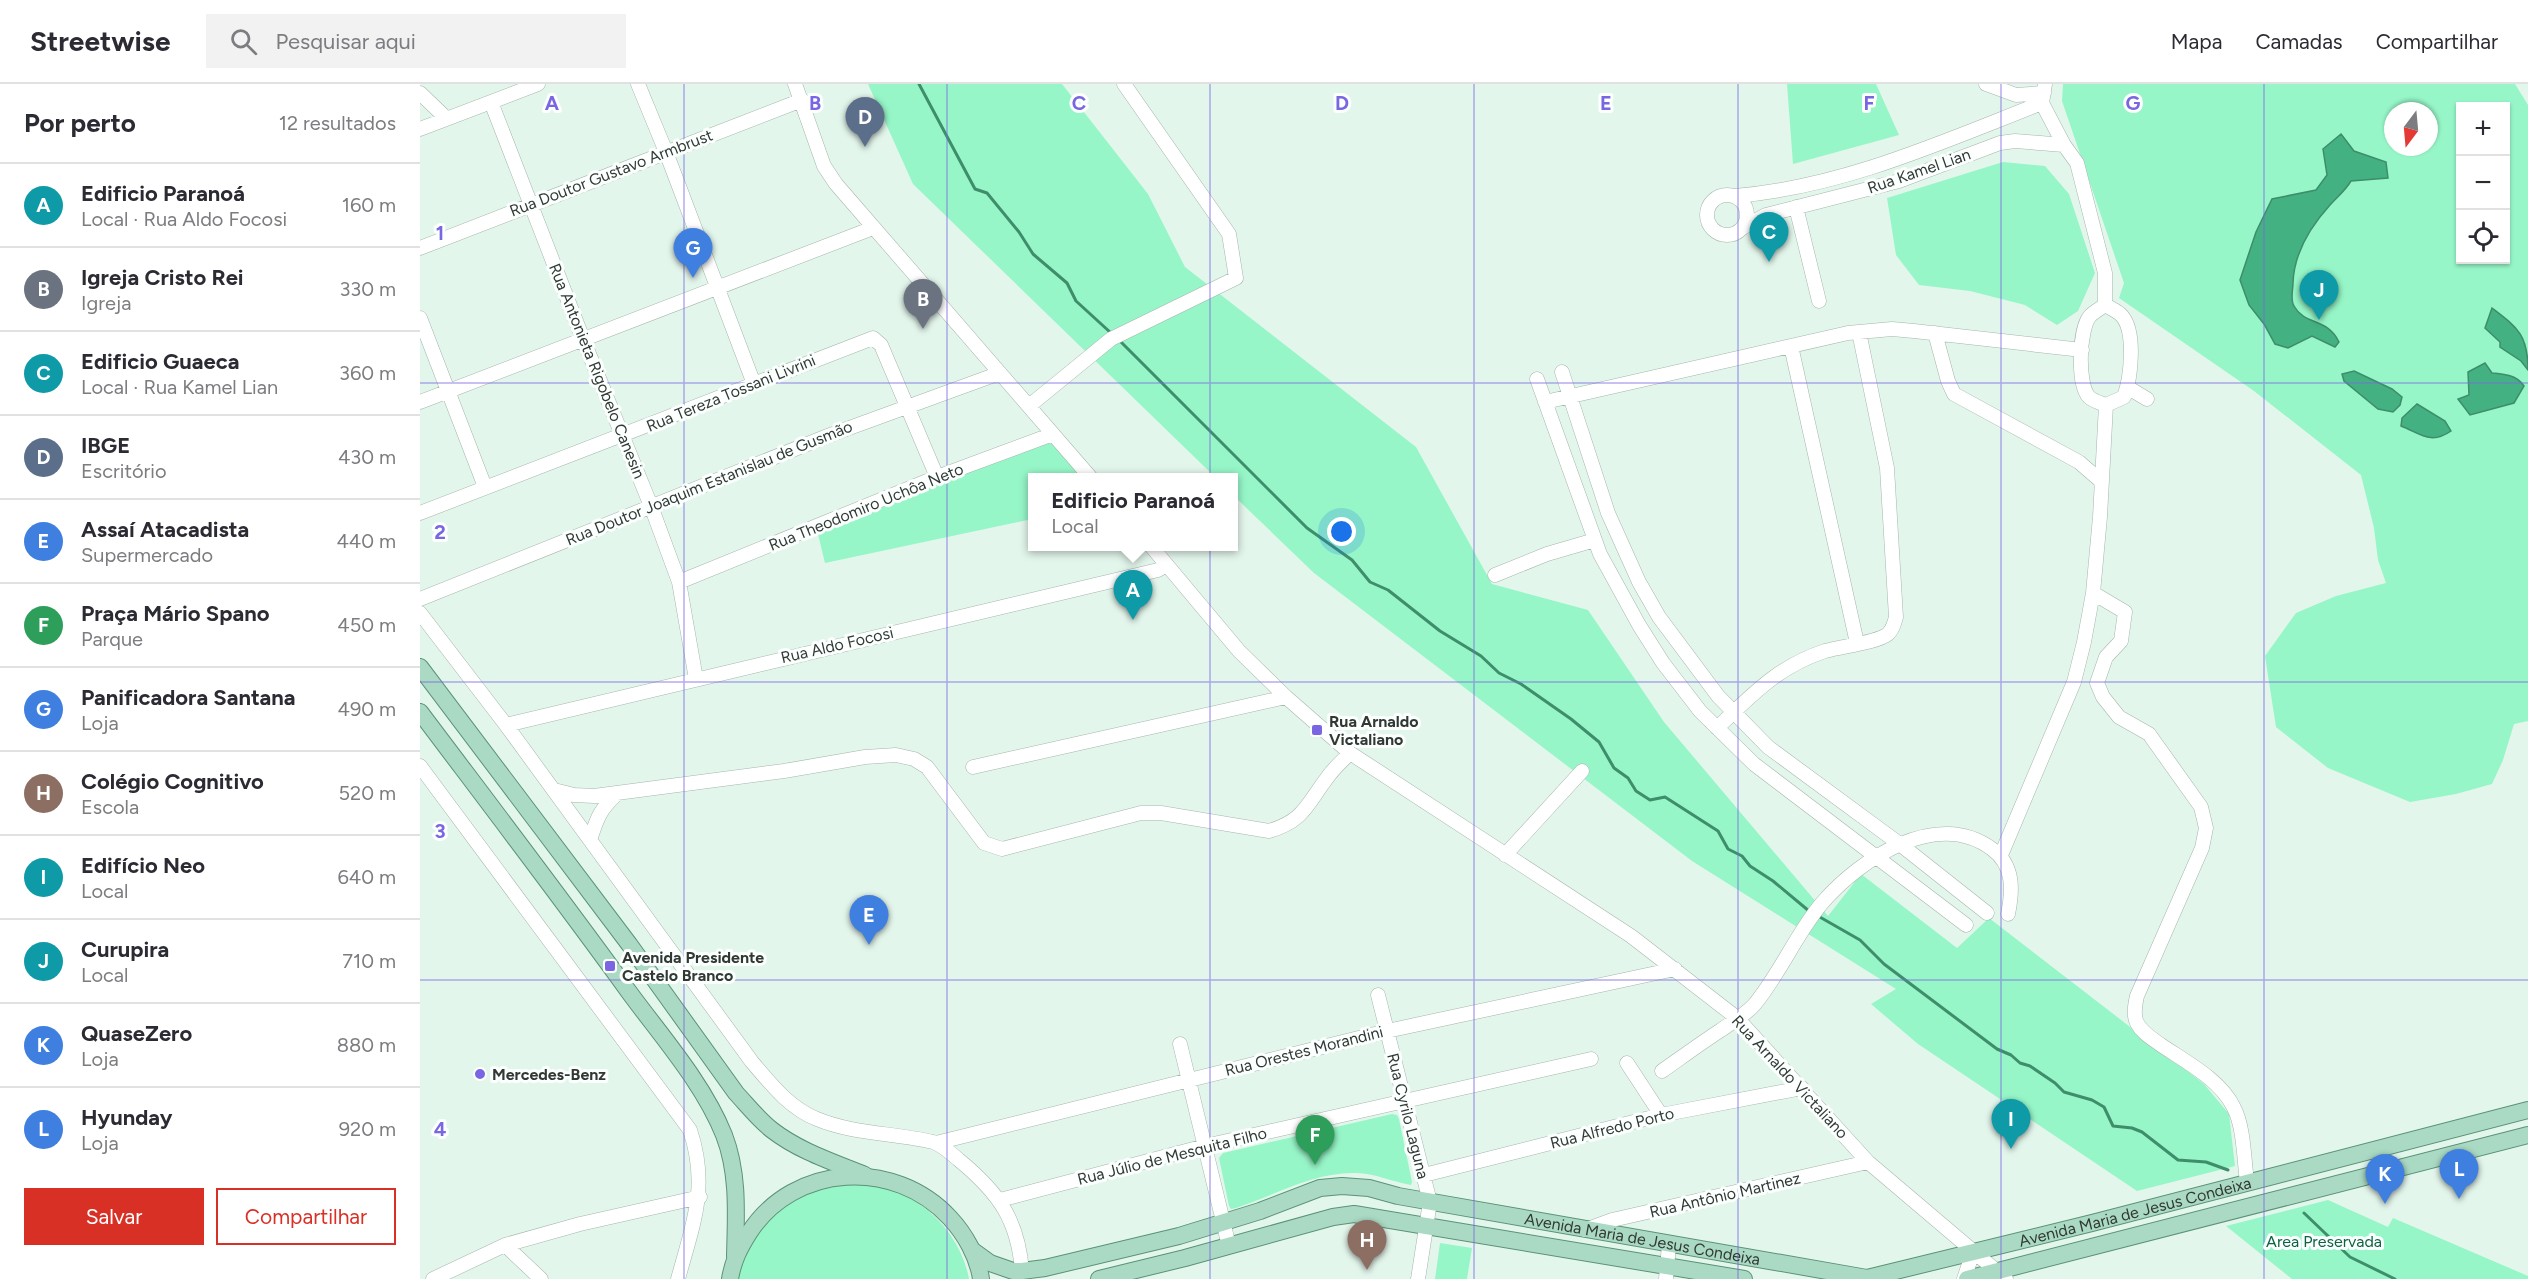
<!DOCTYPE html>
<html lang="pt">
<head>
<meta charset="utf-8">
<style>
	:root { --surface:#fff; --page:#f2f2f3; --text:#2b2b33; --muted:#7c7c81; --line:#e1e1e2; --accent:#d93025 }
	body { margin:0; font-family:Figtree,sans-serif; background:var(--page); color:var(--text) }
	.controls { position:absolute; right:18px; top:18px; display:grid; overflow:hidden; border-radius:0px; box-shadow:0 2px 4px #0004 }
	.controls button { width:54px; height:54px; display:grid; place-items:center; padding:0; border:0; border-bottom:2px solid var(--line); background:var(--surface); color:var(--text); font:30px sans-serif }
	.compass { position:absolute; left:1964px; top:18px; width:54px; height:54px; border-radius:50%; background:var(--surface); box-shadow:0 2px 4px #0004; rotate:196deg }
	.you { position:absolute; left:922px; top:448px; width:21px; height:21px; margin:-15px; border:4px solid #fff; border-radius:50%; background:#1a73e8; box-shadow:0 0 0 9px #1a73e833 }
	.badge { display:grid; place-items:center; width:39px; height:39px; border-radius:50%; background:var(--accent); color:#fff; font-size:20px; font-weight:700 }
	.pin { position:absolute; translate:-50% -50px; filter:drop-shadow(0 2px 3px #0008) }
	.pin::after { content:''; position:absolute; top:32px; width:21px; height:18px; background:inherit; clip-path:polygon(0 0,100% 0,50% 100%) }
	.popup { position:absolute; left:608px; top:389px; width:210px; height:78px; box-sizing:border-box; display:grid; place-content:center; border-radius:0px; background:var(--surface); filter:drop-shadow(0 2px 4px #0005); font-size:20px; white-space:nowrap; color:var(--muted) }
	.popup b { font-size:22px; color:var(--text) }
	.popup::after { content:''; position:absolute; left:50%; top:100%; margin-left:-12px; border:12px solid transparent; border-top-color:var(--surface) }
	.list { margin:0; padding:0; list-style:none }
	h2 { display:flex; justify-content:space-between; align-items:center; height:78px; margin:0; padding:0 24px; font-size:26px }
	h2 small { font-size:20px; font-weight:400; color:var(--muted) }
	.list li { display:grid; grid-template-columns:39px 1fr auto; gap:18px; align-items:center; box-sizing:border-box; height:84px; padding:0 24px; border-top:2px solid var(--line) }
	.list b { display:block; font-size:22px; white-space:nowrap }
	.list p { margin:0; font-size:20px; white-space:nowrap; color:var(--muted) }
	.list em { font-size:20px; font-style:normal; color:var(--muted) }
	.actions { display:flex; gap:12px; padding:18px 24px }
	.actions a { flex:1; padding:14px 0; border:2px solid var(--accent); border-radius:0px; text-align:center; font-size:21px; color:var(--accent) }
	.actions .main { background:var(--accent); color:#fff }
	.icon { flex:none; width:33px; height:33px; fill:none; stroke:currentColor; stroke-width:2; stroke-linecap:round; stroke-linejoin:round }
	.map { position:relative; flex:none; width:2108px; height:1195px; overflow:hidden }
	header { display:flex; align-items:center; gap:36px; box-sizing:border-box; height:84px; padding:0 30px; background:var(--surface); border-bottom:2px solid var(--line) }
	header strong { font-size:28px }
	nav { display:flex; gap:33px; margin-inline-start:auto; font-size:21px }
	.search { width:420px; height:54px; background:var(--page); display:flex; align-items:center; gap:15px; box-sizing:border-box; padding:0 21px; border-radius:0px; color:var(--muted); font-size:22px }
	main { display:flex }
	aside { flex:1; background:var(--surface) }
	.map>svg:first-child { display:block }
	.green { fill:#96f6c7; fill-rule:evenodd }
	.water { fill:#43b182; stroke:#3e8d6b; stroke-width:1.5 }
	.lines { fill:none; stroke-linecap:round; stroke-linejoin:round }
	.stream { stroke:#3e8d6b; stroke-width:3 }
	.minor-casing { stroke:#a5b6ad; stroke-width:15 }
	.major-casing { stroke:#5b9277; stroke-width:18 }
	.minor { stroke:#fff; stroke-width:14 }
	.major { stroke:#aadac3; stroke-width:16 }
	.grid { fill:none; stroke:#7a66e2; stroke-width:1.5; stroke-opacity:0.55 }
	.poi-dot { fill:#7a66e2; stroke:#fbfffd; stroke-width:2 }
	.labels { text-anchor:middle; dominant-baseline:central; stroke-width:6; stroke-linejoin:round; paint-order:stroke }
	.street-label { font-size:16px; fill:#323935; stroke:#fbfffd }
	.poi-label { font-size:16px; font-weight:bold; fill:#323935; stroke:#fbfffd; text-anchor:start }
	.park-label { font-size:16px; fill:#0e6243; stroke:#fbfffd }
	.grid-label { font-size:20px; text-anchor:middle; font-weight:bold; fill:#7a66e2; stroke:#fbfffd; stroke-width:6; stroke-linejoin:round; paint-order:stroke }
</style>
</head>
<body>
<header>
<strong>Streetwise</strong>
<div class="search"><svg class="icon" aria-label="search" viewBox="0 0 24 24"><circle cx="10" cy="10" r="6"/><path d="M15 15l6 6"/></svg>Pesquisar aqui</div>
<nav><a>Mapa</a><a>Camadas</a><a>Compartilhar</a></nav>
</header>
<main>
<aside>
<h2>Por perto<small>12 resultados</small></h2>
<ul class="list">
<li><span class="badge" style="background:#0f9aa8">A</span><div><b>Edificio Paranoá</b><p>Local · Rua Aldo Focosi</p></div><em>160 m</em></li>
<li><span class="badge" style="background:#6b7280">B</span><div><b>Igreja Cristo Rei</b><p>Igreja</p></div><em>330 m</em></li>
<li><span class="badge" style="background:#0f9aa8">C</span><div><b>Edificio Guaeca</b><p>Local · Rua Kamel Lian</p></div><em>360 m</em></li>
<li><span class="badge" style="background:#5c6f8a">D</span><div><b>IBGE</b><p>Escritório</p></div><em>430 m</em></li>
<li><span class="badge" style="background:#3f7fe0">E</span><div><b>Assaí Atacadista</b><p>Supermercado</p></div><em>440 m</em></li>
<li><span class="badge" style="background:#2e9e5b">F</span><div><b>Praça Mário Spano</b><p>Parque</p></div><em>450 m</em></li>
<li><span class="badge" style="background:#3f7fe0">G</span><div><b>Panificadora Santana</b><p>Loja</p></div><em>490 m</em></li>
<li><span class="badge" style="background:#8d6e63">H</span><div><b>Colégio Cognitivo</b><p>Escola</p></div><em>520 m</em></li>
<li><span class="badge" style="background:#0f9aa8">I</span><div><b>Edifício Neo</b><p>Local</p></div><em>640 m</em></li>
<li><span class="badge" style="background:#0f9aa8">J</span><div><b>Curupira</b><p>Local</p></div><em>710 m</em></li>
<li><span class="badge" style="background:#3f7fe0">K</span><div><b>QuaseZero</b><p>Loja</p></div><em>880 m</em></li>
<li><span class="badge" style="background:#3f7fe0">L</span><div><b>Hyunday</b><p>Loja</p></div><em>920 m</em></li>
</ul>
<div class="actions"><a class="main">Salvar</a><a>Compartilhar</a></div>
</aside>
<div class="map">
<svg width="2108" height="1195" viewBox="0 0 2108 1195">
	<rect width="100%" height="100%" fill="#e3f6ec"/>
	<path class="green" d="M448 0H642L728 110 765 183 996 363 1072 500 1168 526 1244 638 1408 832 1441 790 1537 864 1569 834 1784 1000 1809 1030 1815 1082 1717 1107 1498 960 1451 920 1476 905 1272 777 894 489 814 412 813 394 795 393 493 100Z
		M1367 0H1456L1479 51 1373 80Z
		M1643 0H2095L2108 21V637L2094 640 2083 676 2072 700 2036 710 1990 718 1908 684 1856 643 1845 572 1876 529 1916 512 1966 499 1958 476 1954 444 1941 391 1834 307 1699 214 1704 199 1642 17ZM2040 22H2086V176H2040ZM1973 27H2009V63H1973Z
		M1583 78 1625 82 1649 110 1675 189 1658 227 1637 241 1605 221 1550 207 1499 201 1476 171 1467 114Z
		M633 350 671 393 612 394V435L405 479 396 442Z
		M972 1030 977 1031 979 1035 992 1098 991 1101C972 1098 955 1089 936 1089 893 1088 856 1111 816 1124L811 1125 809 1122 799 1074 803 1069Z
		M442 1100C451 1102 461 1103 469 1105 509 1117 542 1155 549 1195H316C338 1129 373 1103 442 1100Z
		M1908 1116 1968 1143 1973 1134 2108 1192V1195H1872L1806 1142Z
		M1020 1159 1052 1164 1047 1195H1015Z"/>
	<path class="water" d="M1921 50 1934 67 1966 78 1968 94 1931 97C1925 107 1917 113 1910 121 1890 143 1874 169 1873 199 1873 206 1870 216 1874 222 1885 242 1907 233 1919 258L1915 263 1892 252 1868 264 1855 260 1844 240 1829 221 1820 196 1836 148 1852 115 1896 106 1907 91 1903 65Z
		M2072 224C2098 244 2108 251 2108 286L2101 277 2080 263V258L2065 244Z
		M2065 279 2072 289C2084 290 2097 291 2104 302L2094 319 2050 331 2038 315 2049 311 2048 288Z
		M1934 287 1972 305 1982 313 1980 321 1973 328 1958 325 1924 297 1922 290Z
		M1997 320 2025 337 2031 347C2011 361 2001 350 1981 342L1982 334Z"/>
	<g class="lines">
		<path class="stream" d="M499 0 555 105 567 109 599 148 613 170 647 199 656 217 691 249
			M698 255 887 444 932 476 950 498 968 506 1020 547 1061 572 1079 589 1101 600 1151 635 1179 658 1194 684 1208 694 1216 707 1230 716 1245 713 1298 747 1308 765 1322 772 1330 782 1353 797 1389 827
			M1398 832 1440 856 1464 880 1577 965 1591 971 1600 979 1610 982 1635 999 1644 1008 1672 1016 1684 1023 1693 1042 1712 1044 1722 1048 1758 1076 1786 1078 1808 1086
			M1884 1129 1930 1173 1975 1195"/>
		<defs>
			<path id="minor" d="M218 0 246 68 334 300
				M375 0 404 82 416 100 671 394
				M1566 0 1596 11 1624 9
				M1625 0 1622 19 1644 61 1657 79 1685 189V221
				M0 9 26 34
				M71 18 163 255 231 422 259 498 276 595
				M0 45 118 0
				M1287 131a20 20 0 1 1 40 0a20 20 0 1 1-40 0Z
				M1315 112C1423 103 1522 58 1622 19
				M1376 123 1399 217
				M1324 143 1346 131 1479 97 1580 59 1595 57 1644 61
				M0 164 382 16
				M1685 221C1690 224 1698 227 1702 232 1716 248 1711 294 1704 313L1686 321
				M1685 221C1681 224 1674 228 1670 232 1659 245 1657 300 1669 313 1673 317 1681 319 1686 321
				M0 234 65 403
				M1515 249 1528 297 1534 310 1659 378 1682 398
				M1371 262 1437 559
				M1142 288 1188 429 1219 498 1239 533 1298 612 1348 663 1481 761 1567 829
				M1117 295 1180 470 1219 541 1243 579 1280 627 1334 680 1546 841
				M1707 303 1727 315
				M0 318 453 144
				M1125 318 1428 249 1472 245 1494 247 1662 266
				M609 322 691 255 816 194 809 150 704 0
				M0 429 453 254 461 261 517 393
				M731 462 819 567 866 613 930 669 1211 852 1317 934 1448 1078 1586 1195
				M1075 491 1127 470 1175 456
				M259 498 517 393 633 350
				M1673 509 1705 528 1701 557 1686 573 1677 599 1683 613 1699 633 1729 650 1781 723 1786 744 1782 764 1717 912C1715 921 1713 931 1717 939 1722 949 1733 955 1741 961 1766 978 1801 996 1814 1024 1824 1043 1824 1076 1827 1098
				M0 515 410 351 580 289
				M0 529 86 641 332 978C351 1000 369 1024 397 1035 433 1050 475 1049 513 1058 522 1061 532 1070 539 1076 579 1109 598 1136 602 1187
				M86 641 738 486 747 481
				M1297 644C1333 610 1357 583 1405 567 1422 562 1456 559 1468 550 1473 545 1474 540 1476 533L1467 384 1439 248
				M0 682 270 1046C289 1103 273 1140 258 1195
				M553 683 866 613
				M134 706 154 711 174 712 364 687 445 673 476 671 494 675 507 683 564 759 582 765 721 729H741L849 747C884 737 887 720 907 694 913 685 922 677 930 669
				M170 756C177 734 180 725 198 709
				M1085 771 1162 687
				M1581 771 1654 598 1664 558 1673 509 1680 433 1686 321
				M958 911 1010 1118 998 1195
				M760 960 809 1162
				M1207 979 1241 1031
				M1242 987C1262 973 1281 959 1301 946 1312 938 1325 931 1334 921 1360 890 1376 850 1402 819 1440 775 1517 724 1572 765 1594 781 1593 806 1588 830
				M516 1059 967 947 1255 885
				M1004 1091 1241 1031 1382 1004
				M580 1116 785 1062 1171 975
				M1165 1146 1192 1136 1448 1078
				M85 1161 121 1195
				M13 1195 85 1161 160 1140 280 1113
				M1246 1195 1249 1161
				M1544 1195 1553 1168"/>
			<g id="major">
				<path d="M0 583 209 860 316 1009C328 1022 339 1036 352 1046 379 1067 413 1078 445 1091"/>
				<path d="M0 628C70 721 141 814 209 908 242 953 283 999 304 1051 319 1090 316 1131 315 1172"/>
				<path id="s1" d="M552 1166 570 1179 593 1187H602L625 1184 759 1152 840 1127 900 1104 922 1102 949 1104 978 1112 1447 1194 1672 1139 2108 1026"/>
				<path d="M310 1195C313 1177 319 1165 329 1149 374 1079 475 1074 530 1134 545 1150 558 1173 561 1195"/>
				<path d="M679 1195 765 1174 913 1133 934 1130 1324 1195"/>
				<path d="M1547 1195 2108 1051"/>
			</g>
		</defs>
		<use href="#minor" class="minor-casing"/>
		<use href="#major" class="major-casing"/>
		<use href="#minor" class="minor"/>
		<use href="#major" class="major"/>
	</g>
	<path class="grid" d="M264 0V1195M527 0V1195M790 0V1195M1054 0V1195M1318 0V1195M1581 0V1195M1844 0V1195M0 299H2108M0 598H2108M0 896H2108"/>
	<g class="poi-dot">
		<rect x="891" y="640" width="12" height="12" rx="3"/>
		<rect x="184" y="876" width="12" height="12" rx="3"/>
		<circle cx="60" cy="990" r="6"/>
	</g>
	<g class="labels">
		<g class="street-label">
			<text transform="translate(1499 87) rotate(-19)">Rua Kamel Lian</text>
			<text transform="translate(191 89) rotate(-21)">Rua Doutor Gustavo Armbrust</text>
			<text transform="translate(177 287) rotate(68)">Rua Antonieta Rigobelo Canesin</text>
			<text transform="translate(311 309) rotate(-22)">Rua Tereza Tossani Livrini</text>
			<text transform="translate(289 399) rotate(-22)">Rua Doutor Joaquim Estanislau de Gusmão</text>
			<text transform="translate(446 423) rotate(-22)">Rua Theodomiro Uchôa Neto</text>
			<text transform="translate(417 561) rotate(-13)">Rua Aldo Focosi</text>
			<text transform="translate(884 967) rotate(-14)">Rua Orestes Morandini</text>
			<text transform="translate(1370 993) rotate(47)">Rua Arnaldo Victaliano</text>
			<text transform="translate(988 1032) rotate(76)">Rua Cyrilo Laguna</text>
			<text transform="translate(1192 1044) rotate(-14)">Rua Alfredo Porto</text>
			<text transform="translate(752 1072) rotate(-14)">Rua Júlio de Mesquita Filho</text>
			<text transform="translate(1305 1111) rotate(-13)">Rua Antônio Martinez</text>
			<text stroke="none"><textPath href="#s1" startOffset="1197">Avenida Maria de Jesus Condeixa</textPath></text>
			<text stroke="none"><textPath href="#s1" startOffset="693">Avenida Maria de Jesus Condeixa</textPath></text>
		</g>
		<g class="poi-label">
			<text x="909" y="637">Rua Arnaldo<tspan x="909" dy="18">Victaliano</tspan></text>
			<text x="202" y="873">Avenida Presidente<tspan x="202" dy="18">Castelo Branco</tspan></text>
			<text x="72" y="990">Mercedes-Benz</text>
		</g>
		<g class="park-label">
			<text x="1904" y="1157">Area Preservada</text>
		</g>
	</g>
	<g class="grid-label">
		<text x="132" y="26">A</text>
		<text x="395" y="26">B</text>
		<text x="659" y="26">C</text>
		<text x="922" y="26">D</text>
		<text x="1186" y="26">E</text>
		<text x="1449" y="26">F</text>
		<text x="1713" y="26">G</text>
		<text x="20" y="156">1</text>
		<text x="20" y="455">2</text>
		<text x="20" y="754">3</text>
		<text x="20" y="1052">4</text>
	</g>
</svg>
<div class="controls">
<button>+</button>
<button>−</button>
<button><svg class="icon" aria-label="locate" viewBox="0 0 24 24"><circle cx="12" cy="12" r="6"/><path d="M12 2v4M12 18v4M2 12h4M18 12h4"/></svg></button>
</div>
<svg class="compass" viewBox="-18 -18 36 36"><path d="M0-13l5 13h-10z" fill="#e53935"/><path d="M0 13l5-13h-10z" fill="#7c7c81"/></svg>
<div class="you"></div>
<div class="pin badge" style="left:713px;top:536px;background:#0f9aa8">A</div>
<div class="popup"><b>Edificio Paranoá</b>Local</div>
<div class="pin badge" style="left:503px;top:245px;background:#6b7280">B</div>
<div class="pin badge" style="left:1349px;top:178px;background:#0f9aa8">C</div>
<div class="pin badge" style="left:445px;top:63px;background:#5c6f8a">D</div>
<div class="pin badge" style="left:449px;top:861px;background:#3f7fe0">E</div>
<div class="pin badge" style="left:895px;top:1081px;background:#2e9e5b">F</div>
<div class="pin badge" style="left:273px;top:194px;background:#3f7fe0">G</div>
<div class="pin badge" style="left:947px;top:1186px;background:#8d6e63">H</div>
<div class="pin badge" style="left:1591px;top:1065px;background:#0f9aa8">I</div>
<div class="pin badge" style="left:1899px;top:236px;background:#0f9aa8">J</div>
<div class="pin badge" style="left:1965px;top:1120px;background:#3f7fe0">K</div>
<div class="pin badge" style="left:2039px;top:1115px;background:#3f7fe0">L</div>
</div>
</main>
</body>
</html>
